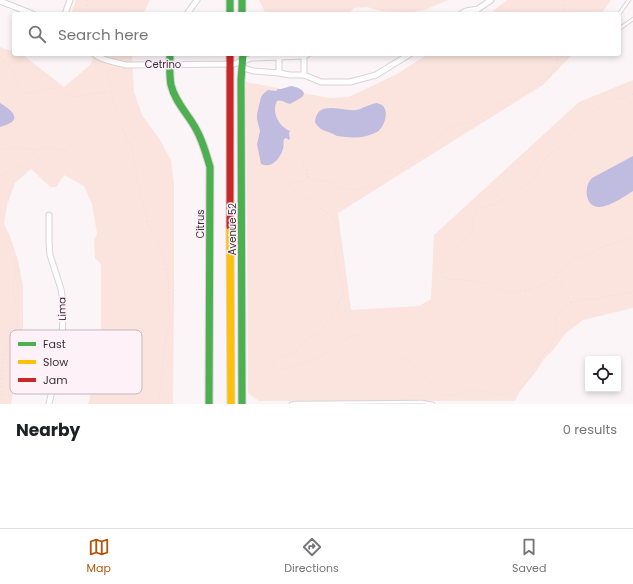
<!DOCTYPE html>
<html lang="en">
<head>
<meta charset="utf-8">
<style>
	:root { --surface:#fff; --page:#f2f2f2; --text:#202124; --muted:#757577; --line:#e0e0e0; --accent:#b45309 }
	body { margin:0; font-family:Poppins,sans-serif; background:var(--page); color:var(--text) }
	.controls { position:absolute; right:12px; bottom:12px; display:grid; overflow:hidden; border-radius:4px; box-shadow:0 2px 6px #0003 }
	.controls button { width:36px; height:36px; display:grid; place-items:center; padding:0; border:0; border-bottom:1px solid var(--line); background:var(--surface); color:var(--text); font:20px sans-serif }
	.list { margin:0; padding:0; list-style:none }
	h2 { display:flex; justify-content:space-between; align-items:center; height:52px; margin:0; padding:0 16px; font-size:17px }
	h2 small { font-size:13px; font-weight:400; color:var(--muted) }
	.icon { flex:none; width:22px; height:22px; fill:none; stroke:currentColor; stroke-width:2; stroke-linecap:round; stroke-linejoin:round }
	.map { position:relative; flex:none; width:633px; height:404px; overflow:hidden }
	.search { position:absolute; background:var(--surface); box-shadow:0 2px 6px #0003; left:12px; right:12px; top:12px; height:44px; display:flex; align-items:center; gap:10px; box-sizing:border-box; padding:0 14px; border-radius:4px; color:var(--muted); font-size:15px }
	.sheet { height:124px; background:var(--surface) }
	nav { display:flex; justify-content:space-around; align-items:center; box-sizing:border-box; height:56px; border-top:1px solid var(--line); background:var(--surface); font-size:11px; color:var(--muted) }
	nav a { display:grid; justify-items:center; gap:2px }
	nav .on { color:var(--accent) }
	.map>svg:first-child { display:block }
	.green { fill:#fbe4de }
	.water { fill:#c0bce0 }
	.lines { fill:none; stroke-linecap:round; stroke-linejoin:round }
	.lane-casing { stroke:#dad2d6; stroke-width:4.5 }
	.street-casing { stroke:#dad2d6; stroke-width:7 }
	.fast-casing { stroke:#dad2d6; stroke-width:9 }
	.slow-casing { stroke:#dad2d6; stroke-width:9 }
	.jam-casing { stroke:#dad2d6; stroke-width:9 }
	.path { stroke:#e2e1e2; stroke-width:1; stroke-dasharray:1 3; stroke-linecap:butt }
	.lane { stroke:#fefefe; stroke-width:2.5 }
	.street { stroke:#fefefe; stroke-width:5 }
	.fast { stroke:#4caf50; stroke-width:7 }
	.slow { stroke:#ffc107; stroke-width:7 }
	.jam { stroke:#c62828; stroke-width:7 }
	.labels { text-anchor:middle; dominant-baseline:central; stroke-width:3; stroke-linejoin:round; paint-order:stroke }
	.street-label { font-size:10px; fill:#3a2f35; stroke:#fef2f8 }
	.key { fill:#fef2f8; stroke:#c3b8be; stroke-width:1 }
	.key-label { font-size:11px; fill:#3a2f35 }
</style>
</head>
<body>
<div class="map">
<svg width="633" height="404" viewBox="0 0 633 404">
	<rect width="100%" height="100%" fill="#fbf5f8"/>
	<path class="green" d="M76 0H150L143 14H71Z
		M259 0H448L425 10 407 13 381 11 367 7 354 8 348 14H266Z
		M507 0H611L601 14H489Z
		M0 47 14 52V54L23 55 64 87 90 65 95 54H132L134 92 142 115 160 140 171 160 174 184V302L173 404H88L98 367 101 349V264L95 258 94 239 97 234 92 204 84 186 64 175 56 187H50L31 169 15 183 7 205 4 224 10 236 18 260 23 286V358L14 387 11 404H0Z
		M428 54H573L543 85 338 213 351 310 419 306 431 299 434 235 579 102 633 80V308L583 320 566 333 554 349 543 360 535 373 520 391 515 401H259L248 393 246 82 329 98 349 97 397 74Z"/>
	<path class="water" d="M291 86C298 87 311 92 299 99 296 101 293 102 290 104 285 103 282 99 277 101 271 112 279 127 290 131L289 134 290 139 288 140 287 138 284 139C283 143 284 146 283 149 280 159 271 169 261 164L257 144 260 131 257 119V114L261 97 264 93 268 90 276 91 278 89H281Z
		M0 103C15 112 23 121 0 127Z
		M377 103C377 103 382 105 382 105 390 111 384 128 377 132 364 139 351 138 337 136 328 130 321 133 315 122 317 99 342 112 356 110 362 109 369 104 377 103Z
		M633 156V191C622 198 592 220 587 196 586 189 587 183 592 178Z"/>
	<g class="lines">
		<defs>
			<path id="lane" d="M619 14 629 0
				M619 29 633 19
				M291 404 295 403 422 402 433 404"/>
			<path id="street" d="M0 1 33 14
				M65 14 70 0
				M187 14 197 0
				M461 14 466 11 478 9
				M474 14 478 9 491 0
				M94 54C103 61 115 62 126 65L234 64 252 58 304 56 308 54
				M279 57V73
				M241 67 253 71 279 73 290 75H304L321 82H350L376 75 410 54
				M304 75V56
				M49 215V243L50 255 61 289 63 302 62 352 59 367 53 386 49 404"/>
			<path id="fast" d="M230 0V14
				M242 0V14
				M170 54C170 64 169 75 171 85 175 102 188 114 196 129 203 141 206 154 210 167L209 404
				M242 404 241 80 243 54"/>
			<path id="slow" d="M230 226 231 404"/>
			<path id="jam" d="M230 54V226"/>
		</defs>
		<use href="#lane" class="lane-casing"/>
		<use href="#street" class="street-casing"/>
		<use href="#fast" class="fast-casing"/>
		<use href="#slow" class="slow-casing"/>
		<use href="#jam" class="jam-casing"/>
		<path class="path" d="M87 0V12L88 14
			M564 0 565 14
			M0 56 12 69 20 90 25 94 52 88 56 89 69 96 74 97 89 94 111 92
			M109 66V81L115 109 122 128 132 151 136 171 138 185 144 204 148 223 152 234 162 251 168 274 170 319 165 343 161 385 158 404
			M633 94 617 99 604 104 587 116 580 122 571 133 566 141 560 147 552 152 547 157 540 167 536 177 532 182 525 185 514 194 495 204 479 208 475 212 473 217V229L472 233 465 239 442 268C440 282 456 279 464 280 472 281 481 281 489 284 496 286 499 292 508 292 517 292 538 287 546 283 550 281 554 277 558 274 564 269 567 263 574 259 578 257 583 256 588 254 594 252 599 248 604 246 614 243 624 241 633 236
			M0 150C11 148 22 147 33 150 32 162 11 173 0 175
			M34 150C45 147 55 147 65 152V149H60
			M306 171 302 167 303 165 305 164C307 167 306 173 308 177L313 179 328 182 345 189 355 190 364 188 373 184 385 173 403 166 414 159 430 147 437 139 451 127 470 122 482 116 499 104 521 96 534 85 550 76 555 69 558 60V54
			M308 177C302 183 295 181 288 183V186C301 195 314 203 326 212 328 214 331 216 333 218 336 222 337 228 338 232 339 242 334 250 336 259 338 271 344 280 343 292 342 301 327 325 320 331 316 335 310 337 305 341 300 345 298 351 292 354 285 357 275 356 273 366L275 368C289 370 303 364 315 358 319 356 323 355 326 353 336 347 347 334 360 335 367 336 372 343 378 346 390 354 404 357 416 366 427 374 430 392 445 395 453 397 460 391 468 390 480 390 492 395 504 394 518 393 528 381 534 370 535 368 536 365 538 362 542 354 550 349 554 340 559 330 551 320 559 312 564 306 575 300 583 299 587 299 591 300 595 299 598 299 601 298 603 297 613 295 624 295 633 291
			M0 234C7 245 16 257 16 270 16 276 13 282 13 288 13 300 20 312 17 324 15 331 10 339 7 347 1 363 0 386 3 404
			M556 277 565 291 571 303"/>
		<use href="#lane" class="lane"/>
		<use href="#street" class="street"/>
		<use href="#fast" class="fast"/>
		<use href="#slow" class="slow"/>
		<use href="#jam" class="jam"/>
	</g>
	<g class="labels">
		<g class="street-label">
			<text x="163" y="64">Cetrino</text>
			<text transform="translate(200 224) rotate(-90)">Citrus</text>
			<text transform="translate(232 229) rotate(-90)">Avenue 52</text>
			<text transform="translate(62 309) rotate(-91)">Lima</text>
		</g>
	</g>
	<rect x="10" y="330" width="132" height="64" rx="6" class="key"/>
	<rect x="18" y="342" width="18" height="4" fill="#4caf50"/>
	<rect x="18" y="360" width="18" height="4" fill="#ffc107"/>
	<rect x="18" y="378" width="18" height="4" fill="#c62828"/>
	<g class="key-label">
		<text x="43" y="348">Fast</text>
		<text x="43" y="366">Slow</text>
		<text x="43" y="384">Jam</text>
	</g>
</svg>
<div class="controls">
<button><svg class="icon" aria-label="locate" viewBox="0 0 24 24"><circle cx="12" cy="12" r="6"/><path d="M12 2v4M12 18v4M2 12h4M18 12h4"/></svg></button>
</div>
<div class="search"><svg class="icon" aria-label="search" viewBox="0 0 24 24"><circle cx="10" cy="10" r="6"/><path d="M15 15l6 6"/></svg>Search here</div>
</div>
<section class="sheet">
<h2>Nearby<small>0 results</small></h2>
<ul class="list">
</ul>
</section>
<nav>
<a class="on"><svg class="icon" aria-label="map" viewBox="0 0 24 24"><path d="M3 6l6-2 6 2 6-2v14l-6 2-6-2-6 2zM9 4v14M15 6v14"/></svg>Map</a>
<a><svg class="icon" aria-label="directions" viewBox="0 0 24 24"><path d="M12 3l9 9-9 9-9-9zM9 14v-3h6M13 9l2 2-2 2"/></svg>Directions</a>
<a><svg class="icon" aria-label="saved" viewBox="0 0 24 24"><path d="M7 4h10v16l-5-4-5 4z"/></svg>Saved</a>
</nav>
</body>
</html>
